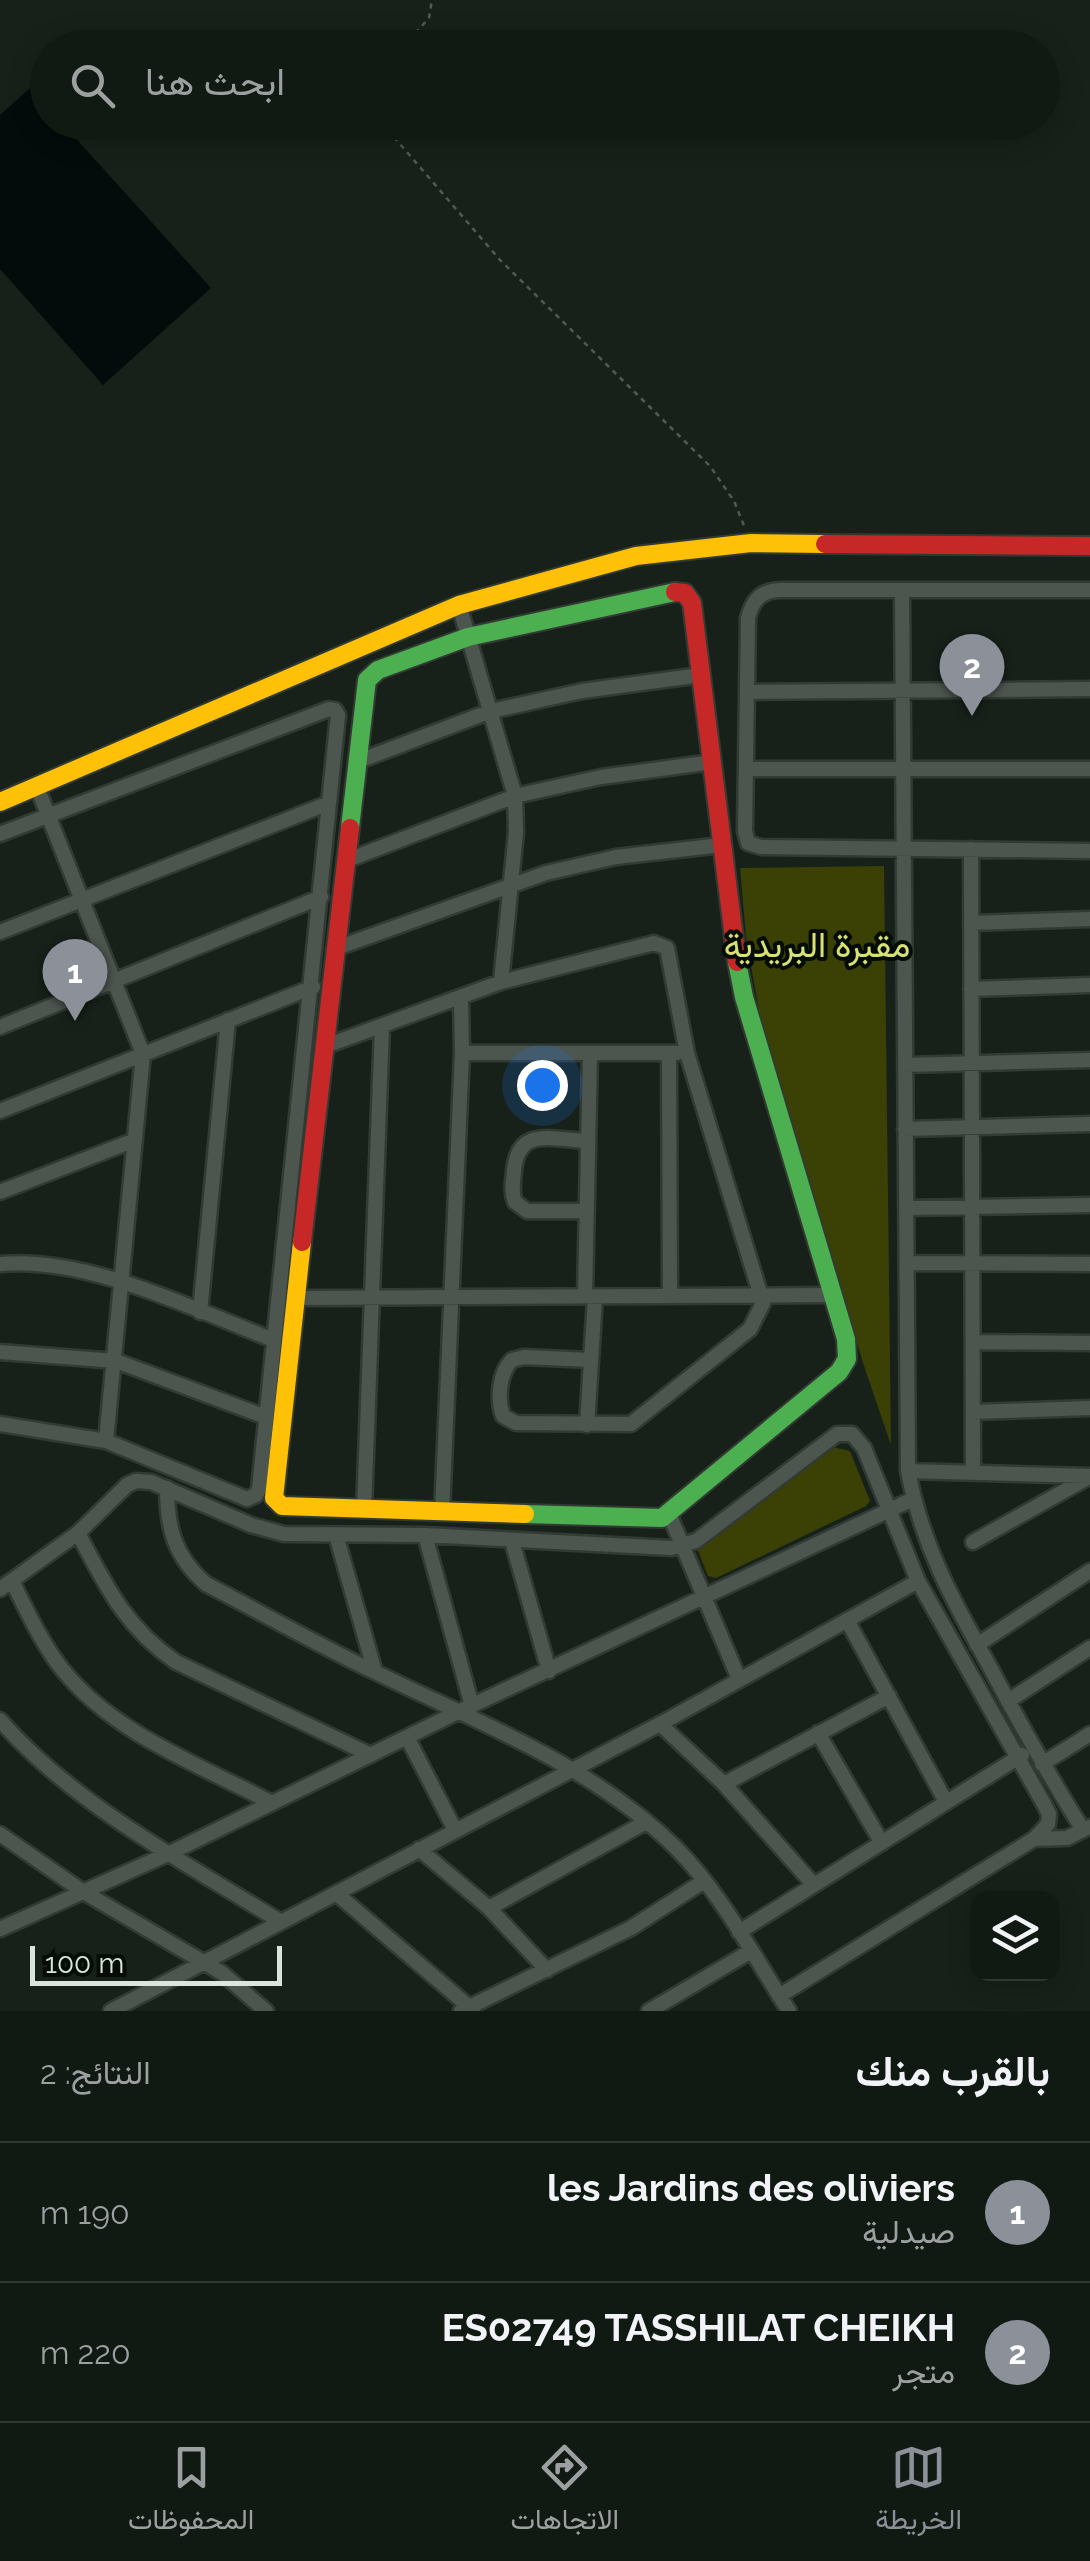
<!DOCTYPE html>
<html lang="ar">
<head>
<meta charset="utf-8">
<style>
	:root { --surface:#111913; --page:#1a221c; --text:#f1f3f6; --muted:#9ca0a0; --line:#303833; --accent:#8c9099 }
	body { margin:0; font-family:Raleway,Vazirmatn,sans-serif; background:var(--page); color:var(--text); direction:rtl }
	.controls { position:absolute; right:30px; bottom:30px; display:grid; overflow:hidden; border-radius:20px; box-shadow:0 5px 25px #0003 }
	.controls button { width:90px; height:90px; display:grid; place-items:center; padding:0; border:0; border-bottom:2px solid var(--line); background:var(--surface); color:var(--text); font:50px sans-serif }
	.scale { position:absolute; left:30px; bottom:25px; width:252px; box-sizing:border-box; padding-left:10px; border:5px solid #dae6db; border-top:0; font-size:28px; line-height:35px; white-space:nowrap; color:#dae6db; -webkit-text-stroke:8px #050c06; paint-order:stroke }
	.you { position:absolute; left:542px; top:1085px; width:35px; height:35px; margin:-25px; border:8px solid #fff; border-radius:50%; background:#1a73e8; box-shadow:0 0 0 15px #1a73e833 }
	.badge { display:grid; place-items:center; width:65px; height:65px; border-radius:50%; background:var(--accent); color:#fff; font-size:32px; font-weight:700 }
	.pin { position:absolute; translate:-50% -82px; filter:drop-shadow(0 2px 5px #0008) }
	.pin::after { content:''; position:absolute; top:52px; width:35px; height:30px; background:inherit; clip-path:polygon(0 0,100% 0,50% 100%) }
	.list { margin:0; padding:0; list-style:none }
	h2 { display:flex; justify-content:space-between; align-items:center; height:130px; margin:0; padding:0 40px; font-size:42px }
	h2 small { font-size:32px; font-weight:400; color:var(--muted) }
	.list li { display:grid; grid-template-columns:65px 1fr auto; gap:30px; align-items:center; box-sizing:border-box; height:140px; padding:0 40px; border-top:2px solid var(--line) }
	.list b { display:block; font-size:38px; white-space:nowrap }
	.list p { margin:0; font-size:32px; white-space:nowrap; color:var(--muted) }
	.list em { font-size:32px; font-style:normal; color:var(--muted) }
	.icon { flex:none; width:55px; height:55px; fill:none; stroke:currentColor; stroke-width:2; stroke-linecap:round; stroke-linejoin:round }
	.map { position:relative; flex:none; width:1090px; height:2011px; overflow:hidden; direction:ltr }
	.search { position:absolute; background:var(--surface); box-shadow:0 5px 25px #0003; left:30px; right:30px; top:30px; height:110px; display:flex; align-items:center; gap:25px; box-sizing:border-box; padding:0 35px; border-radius:55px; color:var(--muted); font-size:38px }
	.sheet { height:410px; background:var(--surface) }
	nav { display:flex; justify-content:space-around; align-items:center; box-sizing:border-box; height:140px; border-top:2px solid var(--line); background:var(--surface); font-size:28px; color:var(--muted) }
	nav a { display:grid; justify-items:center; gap:5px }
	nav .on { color:var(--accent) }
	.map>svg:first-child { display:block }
	.green { fill:#3b4004 }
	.water { fill:#030c0a }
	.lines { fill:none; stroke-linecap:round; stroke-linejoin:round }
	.street-casing { stroke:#323a34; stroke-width:19 }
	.fast-casing { stroke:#323a34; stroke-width:22 }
	.slow-casing { stroke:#323a34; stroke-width:22 }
	.jam-casing { stroke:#323a34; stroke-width:22 }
	.path { stroke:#525953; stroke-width:2.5; stroke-dasharray:5 5; stroke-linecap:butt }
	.street { stroke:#4d554f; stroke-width:14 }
	.fast { stroke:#4caf50; stroke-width:18 }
	.slow { stroke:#ffc107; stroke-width:18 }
	.jam { stroke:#c62828; stroke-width:18 }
	.labels { text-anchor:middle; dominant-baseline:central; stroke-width:8; stroke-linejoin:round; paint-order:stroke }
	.park-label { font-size:35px; fill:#d8e173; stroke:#050c06 }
</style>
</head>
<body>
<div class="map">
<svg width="1090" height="2011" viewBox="0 0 1090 2011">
	<rect width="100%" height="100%" fill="#172119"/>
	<path class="green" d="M884 866 891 1445 864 1366 761 1022 746 937 740 868Z
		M833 1447 850 1451 870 1501 866 1506 716 1578 708 1576 698 1551 701 1545 825 1449Z"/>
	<path class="water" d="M30 88 47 107 48 122 62 123 211 288 103 385 0 269V115Z"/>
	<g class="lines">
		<defs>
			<path id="street" d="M902 590 908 1471C922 1546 954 1603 991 1669 1020 1724 1050 1777 1083 1830
				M1090 590H782C763 590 753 598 748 618L745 831 748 843 761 847 1090 851
				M459 605 515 796 516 832 501 982
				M747 692 1090 689
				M356 762 491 711 582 691 701 675
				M747 769H1090
				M37 787 143 1054 106 1441
				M0 834 329 709 335 710 338 715 259 1489 256 1495 247 1499 106 1441 0 1424
				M971 849 973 1473
				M345 861 515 796 601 777 712 762
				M971 923 1090 919
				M0 932 329 803
				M334 949 546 873 616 857 722 845
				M971 989 1090 985
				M0 1027 321 897
				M323 1047 501 982 654 943 667 948 687 1053 763 1303 750 1329 631 1424 516 1423 503 1416C497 1399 499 1373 512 1360L524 1357 591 1360
				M462 1053H677
				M669 1053 670 1296
				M905 1065 1090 1060
				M0 1111 313 987
				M905 1129 1090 1124
				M0 1192 135 1140
				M906 1208 1090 1205
				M587 1211H527L515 1202C511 1192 513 1182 514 1171 518 1125 553 1140 588 1141
				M909 1263 1090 1264
				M0 1264C88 1256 192 1309 274 1340
				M585 1296 590 1053
				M295 1298 833 1295
				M200 1312 228 1020
				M973 1342 1090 1343
				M0 1352 116 1361 266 1417
				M973 1412 1090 1408
				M587 1425 595 1297
				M908 1471 1090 1476
				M167 1488C167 1529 175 1557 206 1584 262 1613 318 1645 375 1672 479 1723 592 1765 676 1848 722 1894 754 1957 789 2011
				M364 1510 382 1026
				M442 1512 462 1053 461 997
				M669 1514 739 1679
				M78 1533C106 1586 125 1627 176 1662L371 1755
				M336 1535 375 1672
				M425 1535 472 1706
				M512 1541 549 1671
				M973 1542 1089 1477
				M12 1581C27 1611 41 1642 62 1669 114 1734 198 1764 270 1802
				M0 1589 78 1533 127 1485 136 1481 151 1482 251 1525 284 1534 425 1535 671 1548 696 1541 837 1434H852L864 1448 918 1581 1044 1804 1049 1814 1048 1824 1034 1839 779 1996
				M847 1620 946 1802
				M977 1645 1090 1571
				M1008 1701 1090 1648
				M0 1720C74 1805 186 1863 281 1922
				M660 1724 724 1784 814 1885
				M818 1733 882 1843
				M407 1737 455 1830
				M1042 1764 1090 1734
				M724 1784 889 1696
				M0 1834 82 1891 222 1973 266 2011
				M1034 1839 1067 1838 1089 1827
				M419 1849 489 1908 547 1970
				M337 1894 473 2010
				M489 1908 646 1822
				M0 1929 170 1853 460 1711 913 1499
				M739 1932 1022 1755
				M111 2011 660 1724 918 1581
				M461 2011 631 1928 704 1881
				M649 2011 751 1951"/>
			<path id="fast" d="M350 828 367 680 378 670 468 637 675 592
				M525 1514 662 1518 839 1372 847 1359 846 1339 744 997 737 962"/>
			<path id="slow" d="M0 802 459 605 636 556 751 543 825 544
				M302 1242 274 1498 282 1506 525 1514"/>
			<path id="jam" d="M825 544 1090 546
				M675 592 685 593 692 603 737 962
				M302 1242 350 828"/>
		</defs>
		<use href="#street" class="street-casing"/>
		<use href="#fast" class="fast-casing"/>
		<use href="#slow" class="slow-casing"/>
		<use href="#jam" class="jam-casing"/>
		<path class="path" d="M402 48 429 18 432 0
			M381 122 500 260 710 466 734 501 745 528"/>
		<use href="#street" class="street"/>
		<use href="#fast" class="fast"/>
		<use href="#slow" class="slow"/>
		<use href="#jam" class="jam"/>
	</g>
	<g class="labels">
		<g class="park-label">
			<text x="817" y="944">مقبرة البريدية</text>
		</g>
	</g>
</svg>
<div class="controls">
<button><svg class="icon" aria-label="layers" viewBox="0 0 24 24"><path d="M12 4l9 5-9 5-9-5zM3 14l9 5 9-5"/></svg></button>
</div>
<div class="scale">100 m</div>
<div class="you"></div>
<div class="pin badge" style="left:75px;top:1021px">1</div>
<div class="pin badge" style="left:972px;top:716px">2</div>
<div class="search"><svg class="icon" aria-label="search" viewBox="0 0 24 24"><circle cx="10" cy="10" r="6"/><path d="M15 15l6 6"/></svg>ابحث هنا</div>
</div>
<section class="sheet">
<h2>بالقرب منك<small>النتائج: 2</small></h2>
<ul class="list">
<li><span class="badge">1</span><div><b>les Jardins des oliviers</b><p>صيدلية</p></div><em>190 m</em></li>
<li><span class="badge">2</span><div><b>ES02749 TASSHILAT CHEIKH</b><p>متجر</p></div><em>220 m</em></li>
</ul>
</section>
<nav>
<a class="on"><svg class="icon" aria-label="map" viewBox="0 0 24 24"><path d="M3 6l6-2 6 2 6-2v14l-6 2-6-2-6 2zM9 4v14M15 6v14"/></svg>الخريطة</a>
<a><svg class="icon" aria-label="directions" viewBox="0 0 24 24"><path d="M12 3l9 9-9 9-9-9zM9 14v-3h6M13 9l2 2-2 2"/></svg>الاتجاهات</a>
<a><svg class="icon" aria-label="saved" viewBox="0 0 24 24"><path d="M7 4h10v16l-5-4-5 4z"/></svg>المحفوظات</a>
</nav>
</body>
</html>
